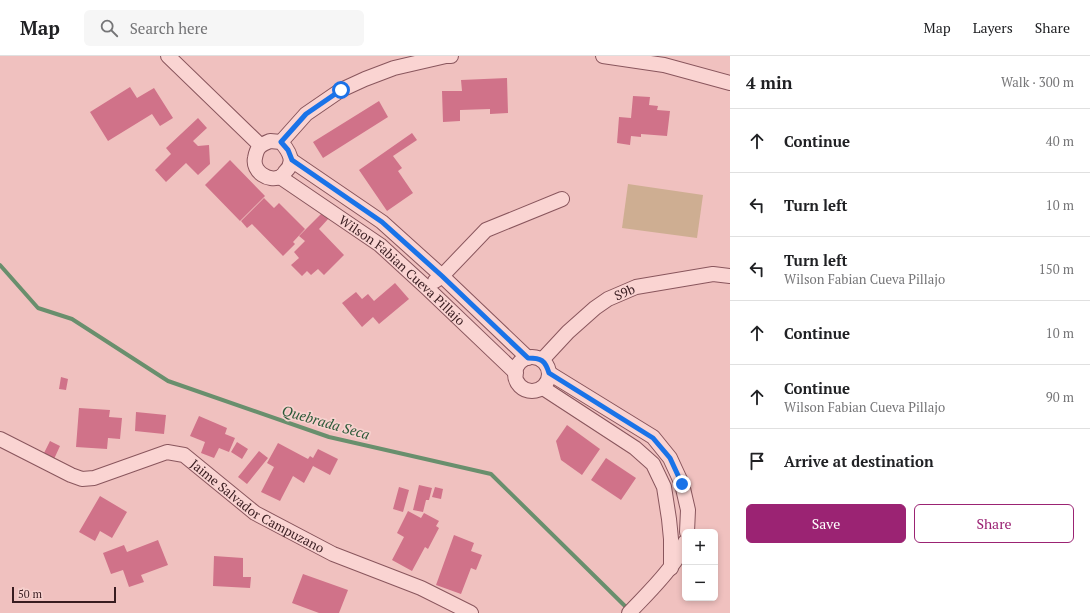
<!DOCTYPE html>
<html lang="en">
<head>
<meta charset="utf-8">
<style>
	:root { --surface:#fff; --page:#f6f6f6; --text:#202124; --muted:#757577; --line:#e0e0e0; --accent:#9b2373 }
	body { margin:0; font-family:"PT Serif",serif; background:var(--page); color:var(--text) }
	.controls { position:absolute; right:12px; bottom:12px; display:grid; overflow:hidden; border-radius:6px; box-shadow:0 2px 6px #0003 }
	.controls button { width:36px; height:36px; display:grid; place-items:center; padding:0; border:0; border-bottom:1px solid var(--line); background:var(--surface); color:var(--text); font:20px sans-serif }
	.scale { position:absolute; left:12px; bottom:10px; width:104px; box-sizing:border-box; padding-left:4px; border:2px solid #381c20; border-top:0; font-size:11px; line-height:14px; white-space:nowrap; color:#381c20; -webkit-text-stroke:3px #f7d1ce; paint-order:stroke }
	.stop { position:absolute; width:12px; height:12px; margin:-9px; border:3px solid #1a73e8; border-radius:50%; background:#fff }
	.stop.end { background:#1a73e8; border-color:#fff; box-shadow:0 1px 4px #0008 }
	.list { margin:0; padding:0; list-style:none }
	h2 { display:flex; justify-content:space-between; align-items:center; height:52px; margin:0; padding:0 16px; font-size:17px }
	h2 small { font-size:13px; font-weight:400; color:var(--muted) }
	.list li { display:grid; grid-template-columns:26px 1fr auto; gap:12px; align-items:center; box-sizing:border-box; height:64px; padding:0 16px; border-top:1px solid var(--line) }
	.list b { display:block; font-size:15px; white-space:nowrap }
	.list p { margin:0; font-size:13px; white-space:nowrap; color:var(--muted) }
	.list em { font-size:13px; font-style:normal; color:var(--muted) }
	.actions { display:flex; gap:8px; padding:12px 16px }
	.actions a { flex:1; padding:9px 0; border:1px solid var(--accent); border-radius:6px; text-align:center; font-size:14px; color:var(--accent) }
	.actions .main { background:var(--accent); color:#fff }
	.icon { flex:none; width:22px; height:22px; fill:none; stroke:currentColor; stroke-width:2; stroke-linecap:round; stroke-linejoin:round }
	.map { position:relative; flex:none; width:730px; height:557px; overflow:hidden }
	header { display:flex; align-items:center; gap:24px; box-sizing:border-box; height:56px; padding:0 20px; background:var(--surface); border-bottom:1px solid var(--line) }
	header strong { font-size:19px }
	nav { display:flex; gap:22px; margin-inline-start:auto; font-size:14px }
	.search { width:280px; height:36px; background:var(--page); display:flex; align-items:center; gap:10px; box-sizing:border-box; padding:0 14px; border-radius:6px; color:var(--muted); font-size:15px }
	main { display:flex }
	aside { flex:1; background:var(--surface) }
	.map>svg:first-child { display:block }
	.green { fill:#ceae92 }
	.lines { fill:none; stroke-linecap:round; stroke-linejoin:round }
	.stream { stroke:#698f6d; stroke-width:4 }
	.building { fill:#d07289 }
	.street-casing { stroke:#89565d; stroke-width:16 }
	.street { stroke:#fad4d2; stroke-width:14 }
	.route { stroke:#1a73e8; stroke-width:5 }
	.labels { text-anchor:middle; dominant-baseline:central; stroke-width:3.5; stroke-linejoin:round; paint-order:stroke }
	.street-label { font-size:13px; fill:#381c20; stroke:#f7d1ce }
	.water-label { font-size:14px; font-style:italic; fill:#2a5837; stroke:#f7d1ce }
</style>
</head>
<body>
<header>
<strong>Map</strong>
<div class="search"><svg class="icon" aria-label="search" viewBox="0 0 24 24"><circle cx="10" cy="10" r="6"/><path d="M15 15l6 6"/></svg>Search here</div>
<nav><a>Map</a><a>Layers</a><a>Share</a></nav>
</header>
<main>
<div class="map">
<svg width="730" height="557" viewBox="0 0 730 557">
	<rect width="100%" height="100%" fill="#f0c1bf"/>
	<path class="green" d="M628 128 703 139 697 182 622 172Z"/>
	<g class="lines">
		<path class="stream" d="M0 209 38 252 72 263 168 325 329 381 491 418 629 554"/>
	</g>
	<path class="building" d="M507 22 508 57 490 58V53L460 54V65L443 66 442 35H462L461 24Z
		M130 31 137 42 154 32 173 62 160 70 152 58 108 85 90 56Z
		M633 40 650 41 649 49 658 50 657 54 670 55 667 80 641 78V81L631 80 630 89 617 87 619 61 631 62Z
		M379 45 388 61 323 102 313 86Z
		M198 62 207 72 193 85 198 90 209 89 210 108 198 119 186 107 166 126 155 114 171 98 166 92Z
		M412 77 417 84 393 100 402 112 398 115 413 137 387 155 359 114Z
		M230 104 265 140 240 165 205 129Z
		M264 142 274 152 279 147 305 173 293 186 295 188 283 200 252 168 247 172 241 165Z
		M323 156 329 162 319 173 344 199 324 219 318 213 311 219 307 215 302 220 291 209 299 202 294 196 305 185 299 180Z
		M395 227 409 243 379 268 373 261 362 271 342 247 356 236 362 243 368 238 374 245Z
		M61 321 68 323 66 334 59 333Z
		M79 352 110 354 109 361 122 362 120 383 108 382 107 393 76 391Z
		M136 356 166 359 164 378 135 375Z
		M199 360 227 372 225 378 235 382 229 396 219 392 214 402 201 397 205 386 190 380Z
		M567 369 600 393 582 419 561 404 556 385Z
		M50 385 60 390 54 403 44 397Z
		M237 386 248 393 242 403 231 396Z
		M278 387 308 403 310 400 313 402 318 393 338 403 330 419 313 410 304 427 293 420 280 445 261 436 274 411 267 407Z
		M259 395 268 402 247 428 238 421Z
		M606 402 636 422 621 444 591 424Z
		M419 429 432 432 429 444H426L423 456 413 454Z
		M399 431 409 434 403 456 393 453Z
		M435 431 443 433 441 443 432 441Z
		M100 440 127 456 112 482 100 475 95 485 79 476Z
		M408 455 421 462 424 457 439 465 436 470 439 472 428 493 425 491 412 515 392 504 404 481 397 477Z
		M454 479 474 487 471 495 482 499 476 514 471 512 461 538 436 529Z
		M158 484 168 509 141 519 144 526 129 531 123 514 111 518 103 497 124 489 127 496Z
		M214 500 243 502V521H251L250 532 213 530Z
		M303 518 348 534 339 557H319L292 547Z"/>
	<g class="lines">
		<defs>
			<g id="street">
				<path d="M168 0 260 89"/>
				<path d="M603 0 664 9 730 27"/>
				<path d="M270 85 281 86C289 95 296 106 285 116 284 118 282 120 280 121 269 126 252 116 255 102 257 91 260 89 270 85Z"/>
				<path d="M281 86 306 58 341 34 365 23 394 12 446 0H451"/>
				<path d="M291 104 382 166 442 220 528 302"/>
				<path id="s1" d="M280 121 380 189 427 232 516 317"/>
				<path d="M435 225 442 220 486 174 562 143"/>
				<circle cx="532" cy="318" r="17"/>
				<path id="s2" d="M542 304 568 276 595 252 608 243 636 231 713 218 730 220"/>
				<path d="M549 317 653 381 670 402 682 428 688 454 687 476"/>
				<path d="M543 332 635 392 653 408 664 431 669 463 671 483V512"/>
				<path id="s3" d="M0 383 71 419 82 423 94 422 167 396 184 399 255 457 333 498 421 532 471 557"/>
				<path d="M629 557C645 540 662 524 675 505 679 499 683 493 685 486"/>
			</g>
		</defs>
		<use href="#street" class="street-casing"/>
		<use href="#street" class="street"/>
	</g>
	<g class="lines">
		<path class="route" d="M341 34 306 58 281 86 288 94 292 104 382 166 442 220 528 302C541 302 545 304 549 317L653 382 670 402 682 428"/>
	</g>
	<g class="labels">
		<g class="street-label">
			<text stroke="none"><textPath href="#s1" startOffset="154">Wilson Fabian Cueva Pillajo</textPath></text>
			<text stroke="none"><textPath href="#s2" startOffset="108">S9b</textPath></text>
			<text stroke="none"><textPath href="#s3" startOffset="288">Jaime Salvador Campuzano</textPath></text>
		</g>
		<g class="water-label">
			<text transform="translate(326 366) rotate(16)">Quebrada Seca</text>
		</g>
	</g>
</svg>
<div class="controls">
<button>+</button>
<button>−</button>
</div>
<div class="scale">50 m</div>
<div class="stop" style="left:341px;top:34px"></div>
<div class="stop end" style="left:682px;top:428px"></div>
</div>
<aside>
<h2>4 min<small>Walk · 300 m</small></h2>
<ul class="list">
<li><svg class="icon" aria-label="ahead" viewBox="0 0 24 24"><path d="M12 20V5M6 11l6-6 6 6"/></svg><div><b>Continue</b></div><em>40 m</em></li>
<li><svg class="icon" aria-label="left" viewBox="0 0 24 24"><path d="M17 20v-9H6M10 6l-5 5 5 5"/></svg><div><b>Turn left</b></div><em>10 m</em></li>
<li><svg class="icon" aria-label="left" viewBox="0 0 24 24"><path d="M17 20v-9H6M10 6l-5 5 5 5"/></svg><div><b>Turn left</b><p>Wilson Fabian Cueva Pillajo</p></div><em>150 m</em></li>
<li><svg class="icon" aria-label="ahead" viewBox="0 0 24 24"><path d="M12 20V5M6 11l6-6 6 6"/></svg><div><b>Continue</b></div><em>10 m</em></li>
<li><svg class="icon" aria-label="ahead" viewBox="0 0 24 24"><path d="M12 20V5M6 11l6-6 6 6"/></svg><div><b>Continue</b><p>Wilson Fabian Cueva Pillajo</p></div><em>90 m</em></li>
<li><svg class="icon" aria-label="arrive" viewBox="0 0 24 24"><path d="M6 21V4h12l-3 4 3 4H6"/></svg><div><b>Arrive at destination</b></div></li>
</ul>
<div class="actions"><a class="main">Save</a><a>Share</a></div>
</aside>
</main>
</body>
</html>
